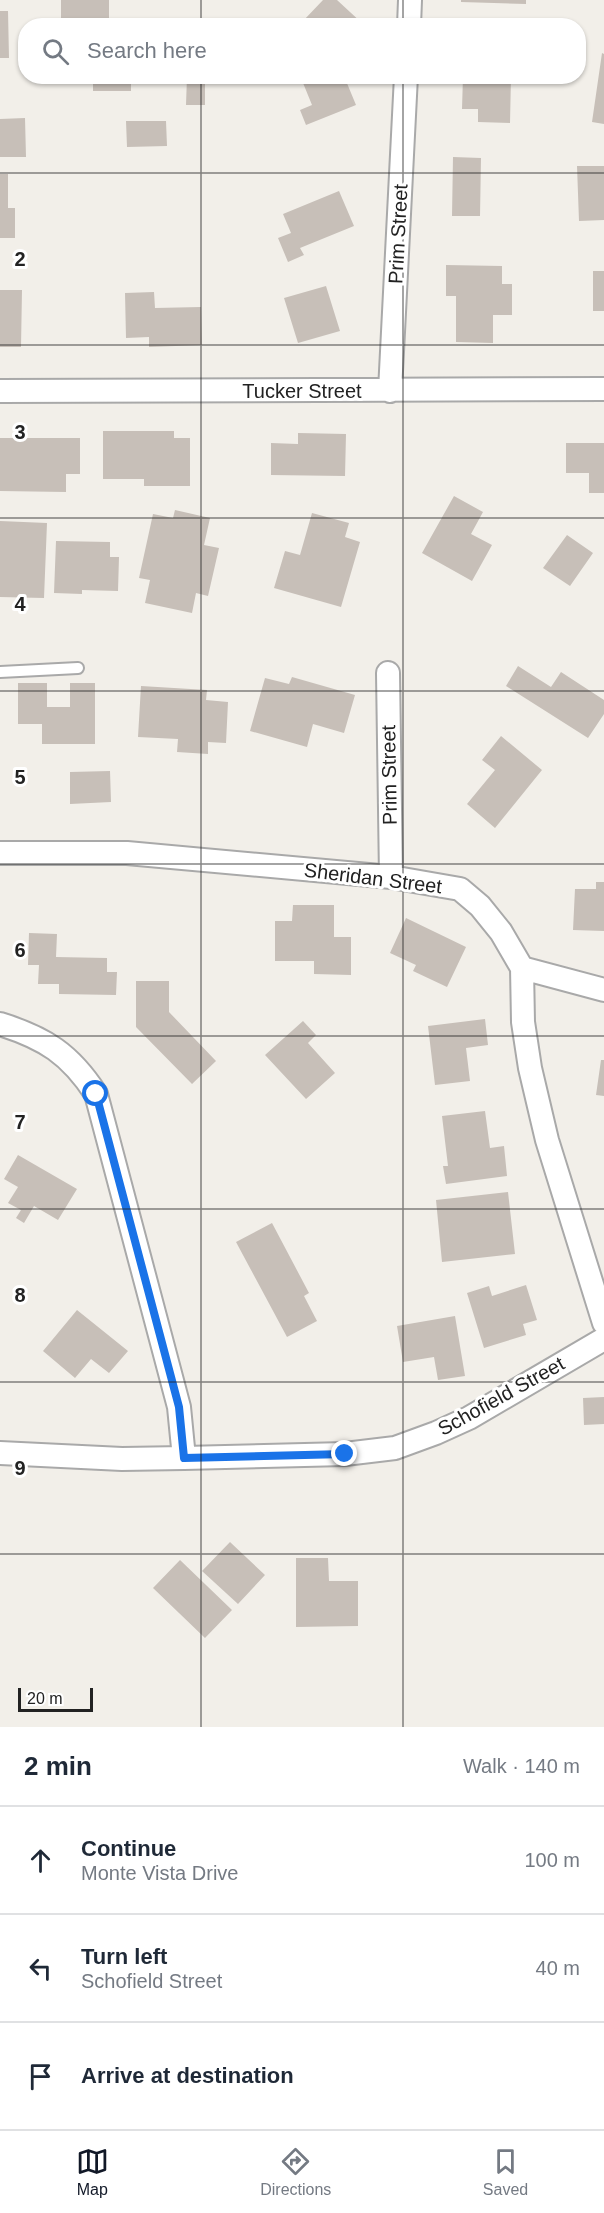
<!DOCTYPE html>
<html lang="en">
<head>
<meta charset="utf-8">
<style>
	:root { --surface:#fff; --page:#f6f6f7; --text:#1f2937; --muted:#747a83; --line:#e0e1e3; --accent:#111827 }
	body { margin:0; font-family:Helvetica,sans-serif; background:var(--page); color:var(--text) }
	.scale { position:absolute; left:18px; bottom:15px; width:75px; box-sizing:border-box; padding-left:6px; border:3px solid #222; border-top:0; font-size:16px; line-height:21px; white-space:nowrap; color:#222; -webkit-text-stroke:4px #fff; paint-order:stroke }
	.stop { position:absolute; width:18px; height:18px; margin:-14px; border:4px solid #1a73e8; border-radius:50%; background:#fff }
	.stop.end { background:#1a73e8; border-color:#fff; box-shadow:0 2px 6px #0008 }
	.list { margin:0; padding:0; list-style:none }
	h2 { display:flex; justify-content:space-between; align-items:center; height:78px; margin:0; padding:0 24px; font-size:26px }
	h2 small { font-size:20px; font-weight:400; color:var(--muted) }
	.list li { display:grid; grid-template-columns:39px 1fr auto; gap:18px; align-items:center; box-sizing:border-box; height:108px; padding:0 24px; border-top:2px solid var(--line) }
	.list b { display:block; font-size:22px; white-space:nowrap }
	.list p { margin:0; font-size:20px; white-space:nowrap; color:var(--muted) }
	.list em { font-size:20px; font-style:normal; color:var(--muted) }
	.icon { flex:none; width:33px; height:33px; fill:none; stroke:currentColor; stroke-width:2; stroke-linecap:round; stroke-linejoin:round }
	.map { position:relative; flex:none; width:604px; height:1727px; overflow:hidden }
	.search { position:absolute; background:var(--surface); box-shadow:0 2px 4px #0004; left:18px; right:18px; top:18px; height:66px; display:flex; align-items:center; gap:15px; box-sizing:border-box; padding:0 21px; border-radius:24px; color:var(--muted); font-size:22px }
	.sheet { height:402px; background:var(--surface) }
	nav { display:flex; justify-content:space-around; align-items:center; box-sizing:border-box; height:84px; border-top:2px solid var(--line); background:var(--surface); font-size:16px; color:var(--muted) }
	nav a { display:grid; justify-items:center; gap:3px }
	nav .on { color:var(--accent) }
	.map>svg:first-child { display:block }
	.building { fill:#c7bfb8 }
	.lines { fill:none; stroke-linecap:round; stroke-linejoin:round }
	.lane-casing { stroke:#a9a9a9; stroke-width:14 }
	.street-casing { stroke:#a9a9a9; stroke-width:26 }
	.lane { stroke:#fff; stroke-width:10 }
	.street { stroke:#fff; stroke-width:22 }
	.route { stroke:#1a73e8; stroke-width:8 }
	.grid { fill:none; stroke:#222; stroke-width:1.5; stroke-opacity:0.55 }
	.labels { text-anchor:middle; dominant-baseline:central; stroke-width:6; stroke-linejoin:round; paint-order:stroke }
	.street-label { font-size:20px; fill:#222; stroke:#fff }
	.grid-label { font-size:20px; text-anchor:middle; font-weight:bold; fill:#222; stroke:#fff; stroke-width:6; stroke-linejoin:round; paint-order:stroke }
</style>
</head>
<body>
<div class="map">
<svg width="604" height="1727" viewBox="0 0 604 1727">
	<rect width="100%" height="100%" fill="#f2efe9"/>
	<path class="building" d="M61 0H109V26H61Z
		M323 0H337L363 24 361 26H307L303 21Z
		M461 0H526V4L461 2Z
		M0 11H8L9 58H0Z
		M602 53 604 54V124L592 122Z
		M93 76H131V91H93Z
		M187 76H205V105H186Z
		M305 76H344L356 105 306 125 300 110 312 105 301 78Z
		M463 76H511L510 123 478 122V109H462Z
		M25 118 26 157H0V119Z
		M126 121H166L167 146 127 147Z
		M453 157 481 158 480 216H452Z
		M577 166H604V220L579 221Z
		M0 174H8V208H15V238H0Z
		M339 191 354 226 300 248 304 255 288 262 278 238 291 233 283 214Z
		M446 265 502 266V284H512V315H493V343L456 342V296H446Z
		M593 271H604V311H593Z
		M326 286 340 331 298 343 284 298Z
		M0 290H22L21 347H0Z
		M154 292 155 308 201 307 202 345 149 347V337L126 338 125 293Z
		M103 431H174V438H190V486H144V479H103Z
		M298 433 346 434 345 476 271 475V443L298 444Z
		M0 438H80V474H66V492L0 491Z
		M566 443H604V493H589V473H566Z
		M454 496 483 512 471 534 492 545 472 581 422 553Z
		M175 510 210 518 204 545 219 548 208 596 196 593 192 613 145 603 150 580 139 578 153 514 173 518Z
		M312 513 349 523 345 537 360 542 341 607 274 588 285 551 300 555Z
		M0 521 47 523 44 598 0 597Z
		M567 535 593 553 570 586 543 568Z
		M56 541 110 542V557H119L118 591 82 590V594L54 593Z
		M518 666 551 687 561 672 604 700V714L588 738 506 686Z
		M292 677 355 695 344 733 313 724 307 747 250 731 265 678 289 684Z
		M18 683H47V707H70V683H95V744H42V724H18Z
		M141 686 207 690 206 700 228 702 226 743 208 742V754L177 752 178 739 138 737Z
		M501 736 542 770 495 828 467 804 495 770 482 760Z
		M110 771 111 802 70 804V772Z
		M596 882H604V931L573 930 575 889H596Z
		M293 905H334V937H351V975L314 974V961H275V921H292Z
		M406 918 466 947 447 987 413 971 416 965 390 953Z
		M29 933 57 934 56 957 107 958V972H117L116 995 59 994V984H38L39 965H28Z
		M136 981H169V1012L216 1061 192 1084 136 1027Z
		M485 1019 488 1045 466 1048 470 1081 435 1085 428 1026Z
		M303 1021 316 1035 308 1043 335 1073 306 1099 265 1055Z
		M601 1060H604V1096L596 1095Z
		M485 1111 490 1148 504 1146 507 1176 446 1184 443 1166H448L442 1116Z
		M18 1155 77 1189 58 1220 34 1206 24 1223 16 1218 21 1210 8 1203 18 1187 4 1179Z
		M508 1192 515 1254 442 1262 436 1200Z
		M272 1223 309 1293 304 1296 317 1321 287 1337 236 1242Z
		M526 1285 537 1320 523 1324 526 1335 484 1348 467 1293 489 1286 492 1296Z
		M77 1310 128 1351 109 1373 91 1359 75 1378 43 1351Z
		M455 1316 465 1376 438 1380 434 1357 403 1362 397 1326Z
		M604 1397V1424L584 1425 583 1398Z
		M230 1542 265 1575 238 1604 202 1571Z
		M296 1558H328L329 1581H358V1626L296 1627Z
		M180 1560 232 1610 205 1638 153 1588Z"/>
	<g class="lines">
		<defs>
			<path id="lane" d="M0 672 78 668"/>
			<path id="street" d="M409 26 410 0
				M0 391 604 389
				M390 391 406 76
				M388 673 391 877
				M0 853H127L391 877 460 889 480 906 501 932 522 968 523 1022 530 1068 547 1140 604 1323
				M522 968 604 990
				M0 1024C45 1038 70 1054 96 1094L179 1407 184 1458
				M0 1453 122 1459 184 1458 345 1454 395 1448 436 1433 469 1418 604 1339"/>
		</defs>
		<use href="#lane" class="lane-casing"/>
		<use href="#street" class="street-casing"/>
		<use href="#lane" class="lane"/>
		<use href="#street" class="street"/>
	</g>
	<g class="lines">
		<path class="route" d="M96 1094 179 1407 184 1458 345 1454"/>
	</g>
	<path class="grid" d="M201 0V26M403 0V26M201 76V1727M403 76V1727M0 173H604M0 345H604M0 518H604M0 691H604M0 864H604M0 1036H604M0 1209H604M0 1382H604M0 1554H604"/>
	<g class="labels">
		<g class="street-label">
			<text transform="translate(398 234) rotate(-87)">Prim Street</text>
			<text x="302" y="391">Tucker Street</text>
			<text transform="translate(389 775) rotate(-91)">Prim Street</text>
			<text transform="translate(373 878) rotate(7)">Sheridan Street</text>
			<text transform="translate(501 1396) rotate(-29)">Schofield Street</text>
		</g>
	</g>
	<g class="grid-label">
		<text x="20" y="266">2</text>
		<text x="20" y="439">3</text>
		<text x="20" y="611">4</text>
		<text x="20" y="784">5</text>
		<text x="20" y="957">6</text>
		<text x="20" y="1129">7</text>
		<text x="20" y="1302">8</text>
		<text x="20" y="1475">9</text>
	</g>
</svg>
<div class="scale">20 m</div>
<div class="stop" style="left:96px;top:1094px"></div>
<div class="stop end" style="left:345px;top:1454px"></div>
<div class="search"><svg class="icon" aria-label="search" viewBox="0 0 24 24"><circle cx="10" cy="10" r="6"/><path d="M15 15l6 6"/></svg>Search here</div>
</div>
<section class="sheet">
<h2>2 min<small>Walk · 140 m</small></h2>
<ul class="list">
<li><svg class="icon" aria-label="ahead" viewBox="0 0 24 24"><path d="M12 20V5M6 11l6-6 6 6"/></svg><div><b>Continue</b><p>Monte Vista Drive</p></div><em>100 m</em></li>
<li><svg class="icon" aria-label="left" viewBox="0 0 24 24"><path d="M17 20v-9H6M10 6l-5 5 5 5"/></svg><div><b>Turn left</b><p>Schofield Street</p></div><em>40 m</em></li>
<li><svg class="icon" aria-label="arrive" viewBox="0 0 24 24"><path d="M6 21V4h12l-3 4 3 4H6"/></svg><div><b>Arrive at destination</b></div></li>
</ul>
</section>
<nav>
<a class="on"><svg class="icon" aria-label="map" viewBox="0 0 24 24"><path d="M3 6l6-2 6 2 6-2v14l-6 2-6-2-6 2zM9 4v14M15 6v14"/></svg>Map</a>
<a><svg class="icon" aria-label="directions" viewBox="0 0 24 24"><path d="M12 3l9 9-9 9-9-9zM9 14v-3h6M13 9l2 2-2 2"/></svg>Directions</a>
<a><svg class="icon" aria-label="saved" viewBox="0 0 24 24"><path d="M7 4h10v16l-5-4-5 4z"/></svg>Saved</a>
</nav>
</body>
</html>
